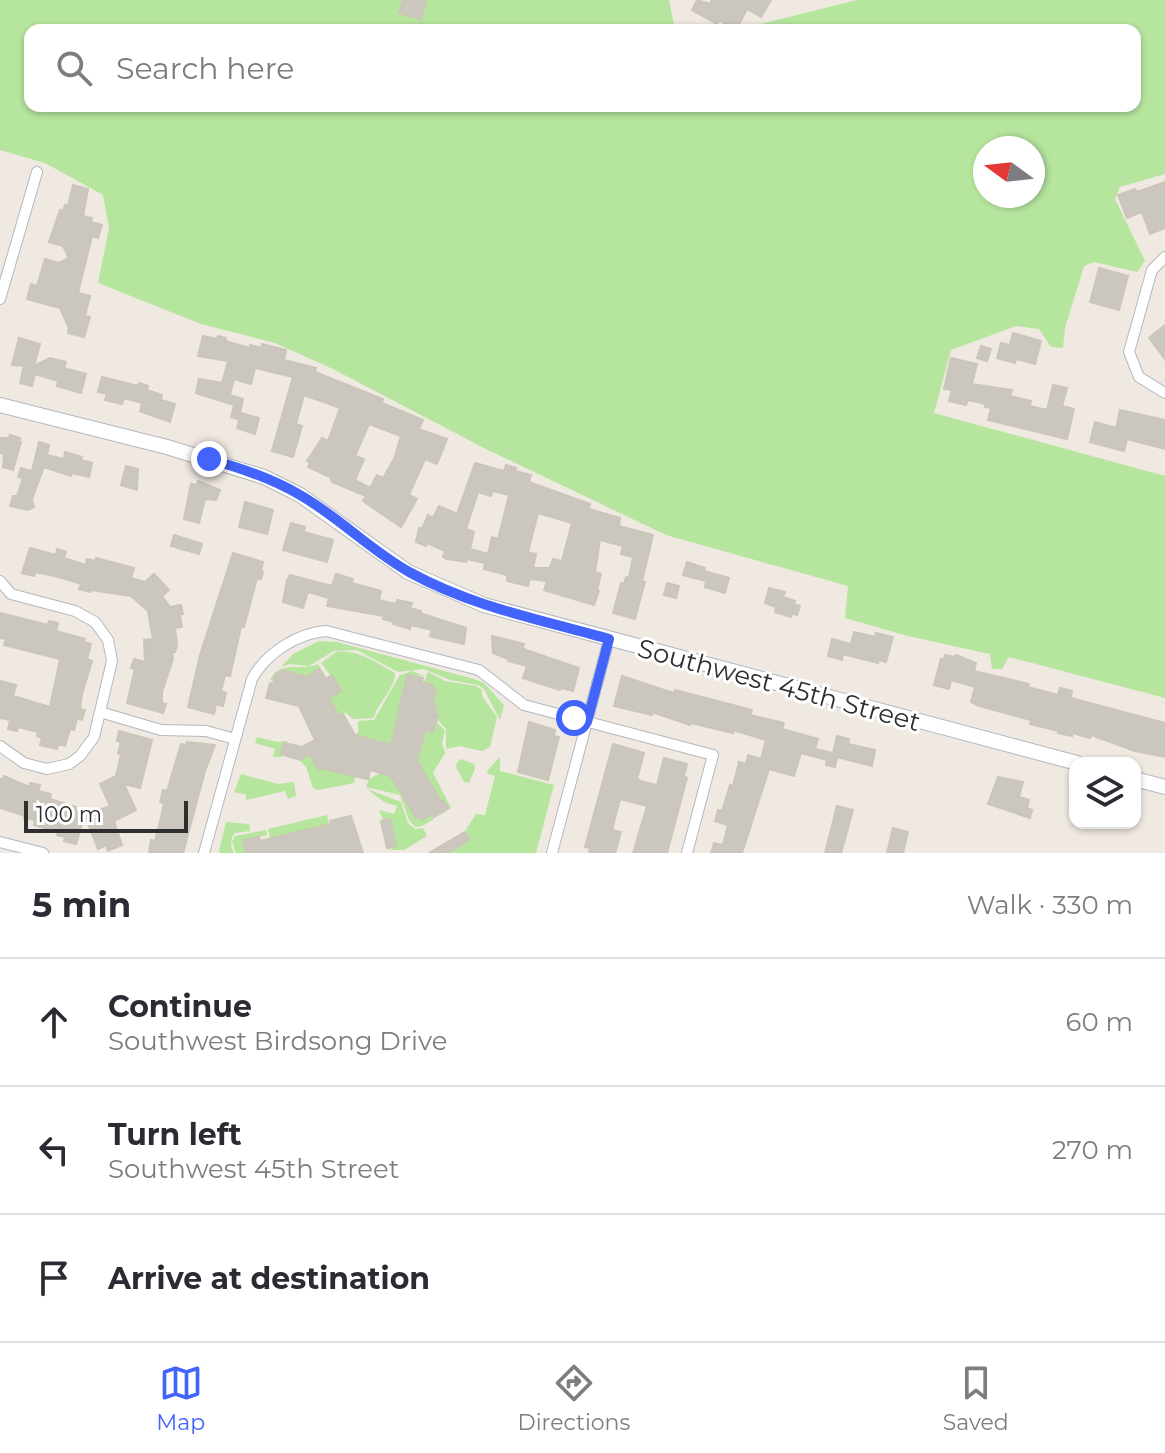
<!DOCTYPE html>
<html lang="en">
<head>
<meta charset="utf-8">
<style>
	:root { --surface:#fff; --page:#f7f7f7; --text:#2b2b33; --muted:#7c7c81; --line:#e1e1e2; --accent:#4264fb }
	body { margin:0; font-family:Montserrat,sans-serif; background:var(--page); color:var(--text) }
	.controls { position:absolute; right:24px; bottom:24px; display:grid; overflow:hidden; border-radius:16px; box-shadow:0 2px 6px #0004 }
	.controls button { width:72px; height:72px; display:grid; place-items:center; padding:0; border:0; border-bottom:2px solid var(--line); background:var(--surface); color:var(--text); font:40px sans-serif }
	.compass { position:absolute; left:973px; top:136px; width:72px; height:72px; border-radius:50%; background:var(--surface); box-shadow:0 2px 6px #0004; rotate:285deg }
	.scale { position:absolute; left:24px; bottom:20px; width:164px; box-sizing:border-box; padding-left:8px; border:4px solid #2e2e2e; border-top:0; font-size:22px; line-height:28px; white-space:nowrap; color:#2e2e2e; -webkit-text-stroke:6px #fff; paint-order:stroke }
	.stop { position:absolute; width:24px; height:24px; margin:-18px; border:6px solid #4264fb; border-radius:50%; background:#fff }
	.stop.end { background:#4264fb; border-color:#fff; box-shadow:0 2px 8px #0008 }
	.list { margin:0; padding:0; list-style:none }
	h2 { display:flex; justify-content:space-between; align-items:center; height:104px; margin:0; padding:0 32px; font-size:34px }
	h2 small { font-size:26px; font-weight:400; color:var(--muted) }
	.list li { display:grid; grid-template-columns:52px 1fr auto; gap:24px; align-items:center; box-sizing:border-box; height:128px; padding:0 32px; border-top:2px solid var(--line) }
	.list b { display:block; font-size:30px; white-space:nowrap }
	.list p { margin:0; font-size:26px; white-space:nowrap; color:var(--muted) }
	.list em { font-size:26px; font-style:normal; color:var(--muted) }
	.icon { flex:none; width:44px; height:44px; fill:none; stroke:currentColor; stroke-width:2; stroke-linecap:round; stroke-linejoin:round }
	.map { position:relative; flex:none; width:1165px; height:853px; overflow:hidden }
	.search { position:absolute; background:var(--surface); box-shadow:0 2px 6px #0004; left:24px; right:24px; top:24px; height:88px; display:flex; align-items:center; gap:20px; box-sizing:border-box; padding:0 28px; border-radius:16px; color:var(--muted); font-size:30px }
	.sheet { height:488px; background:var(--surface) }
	nav { display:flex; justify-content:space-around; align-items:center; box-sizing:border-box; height:112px; border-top:2px solid var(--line); background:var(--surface); font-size:22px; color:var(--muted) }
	nav a { display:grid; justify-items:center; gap:4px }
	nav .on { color:var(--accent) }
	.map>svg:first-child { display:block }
	.green { fill:#b6e59e; fill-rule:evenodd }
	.building { fill:#cbc7bf; stroke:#cbc5ba; stroke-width:2; fill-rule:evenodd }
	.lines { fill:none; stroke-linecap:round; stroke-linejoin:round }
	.street-casing { stroke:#b4b7c1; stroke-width:12 }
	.secondary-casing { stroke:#b4b7c1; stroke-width:16 }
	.street { stroke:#fff; stroke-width:10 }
	.secondary { stroke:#fff; stroke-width:14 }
	.route { stroke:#4264fb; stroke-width:10 }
	.labels { text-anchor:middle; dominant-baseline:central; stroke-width:6; stroke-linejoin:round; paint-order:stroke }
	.street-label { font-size:26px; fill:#2e2e2e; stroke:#fff }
</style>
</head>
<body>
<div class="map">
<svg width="1165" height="853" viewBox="0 0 1165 853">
	<rect width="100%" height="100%" fill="#efe9e1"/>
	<path class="green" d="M0 0H669L675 30H30V106H1135V30H737L857 0H1165V174L1120 187 1115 199 1145 261 1137 272 1094 262 1084 266 1065 328 1063 348 1051 347 1039 329 1016 326 951 350 934 413 1165 476V698L1009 657 1002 669H992L990 654 908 636 845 618 848 586 666 535 484 448 333 369 275 343 201 324 98 283 109 228 103 195 45 163 0 150ZM985 148H1033V196H985Z
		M319 641 337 642 474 679 484 683 504 705 500 720 484 689 478 685 450 680 424 669 398 672 357 650 334 651 309 666 289 664 281 667 293 654Z
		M336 652C358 649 377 663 395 673 395 690 377 703 374 718L353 719 346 713 339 716 329 698 341 690 321 663Z
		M318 664 327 678 325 679 319 670 306 677 282 670 281 674 276 673 274 681 270 680C281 659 301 672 318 664Z
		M412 671 424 676 407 675 405 684 409 685 391 745 355 735 358 732V721L374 720 400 675Z
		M428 672 445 681 476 686 482 690V696L497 717 490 747 482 751 460 746 446 749V729L437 719 438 715 434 714 432 705 436 691 432 689 433 685 424 682Z
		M436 721 445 731 442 743 445 753 433 773 451 808 436 818 448 808 443 800 439 803 440 800 417 761 425 731 433 732Z
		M257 737 277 742 287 741 288 744 284 743 281 754 283 757H273L275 749 255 743Z
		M316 751 318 754 312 758 318 769 322 767 353 776 356 774 354 783 319 790 313 788 306 767 299 759Z
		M500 757V771L554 785 536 853H447L469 840 466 830 476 814 485 815 495 776 488 774 487 771Z
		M461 759 474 764 475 769 469 783 464 782 456 767 457 762Z
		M380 773 391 776 416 818 419 816 422 820 430 813 434 819 422 826 415 827 409 820 400 795 366 787 369 779Z
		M241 774 278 784 294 782 296 796 288 799 285 791 246 800V795L234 792Z
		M367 789 401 802 408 823 415 829 423 828 427 836 404 850H389L396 846 390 818 383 819 379 810 394 814 397 806 384 802Z
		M327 815 329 825 270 839 268 829Z
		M226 822 249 824 250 831 235 833 232 837 231 846 234 853H220L219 851Z
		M266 830 267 835 244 840 247 853H236L232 841 235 836Z"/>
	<path class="building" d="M403 0H426L421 19 399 13Z
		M697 0 710 4 712 0H771L761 17 747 9 736 30 719 20 717 24 692 10Z
		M1165 182V228L1150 234 1142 212 1127 218 1118 195 1135 189 1137 192Z
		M73 185 88 189 83 216 92 218 91 222 102 225 98 238 92 236 78 293 90 296 85 316 90 317 84 337 68 333 69 328 60 308 27 299 31 284 37 286 45 259 59 263 69 258 63 246 49 242 60 210 63 211 65 205 68 206Z
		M1099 268 1128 276 1119 310 1090 302Z
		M1165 325V359L1149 338Z
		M1013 333 1041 341 1035 364 1016 359 1015 363 997 358 1001 343 1010 345Z
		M203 336 217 339 218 336 226 338 225 341 250 348V345L262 348V344L286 350 284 360 316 368 315 372 383 399 382 403 423 420 419 429 447 439 437 464 425 459 409 495 417 499 401 527 363 501 366 496 332 482 330 477 308 467 310 462 307 461 322 438 328 441 340 408 304 395 296 424 302 426 293 457 272 451 293 377 255 368 251 384 234 379 230 395 243 399 239 420 231 417 234 405 196 393 199 379 222 383 228 361 198 356ZM369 424 401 436 394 459 383 478 377 475 370 488 355 480 364 459 355 456Z
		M19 338 40 344 34 366 50 358 66 362 64 368 86 374 81 393 57 386 58 381 35 374 32 386 20 383 24 366 12 365Z
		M981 346 991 349 987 361 977 358Z
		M951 358 977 364 972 384 1012 390 1010 396 1031 401 1030 406 1047 410 1053 385 1067 388 1062 406 1074 409 1067 439 988 420 991 408 985 407 986 404 968 400 966 405 949 401 952 390 944 389Z
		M102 377 138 386 139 383 148 386 147 390 162 395 161 400 175 404 170 422 140 411 142 403 124 398 122 404 105 400 107 394 98 392Z
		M1120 410 1165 420V449L1127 439 1124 451 1090 442 1095 422 1116 428Z
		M241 413 259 418 255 434 237 428Z
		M10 435 20 438 19 441 21 442 13 470 3 467 4 454 0 453 1 438H9Z
		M39 442 49 445 47 455 64 459 65 452 82 457 81 460 92 463 89 477 72 473 71 476 44 467 32 499 34 507 28 510 10 506 13 496H17L23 478 18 477 21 468 32 471Z
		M475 463 504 471 506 465 516 468 515 471 531 475 529 482 590 504 589 509 620 518 619 526 653 535 642 581 645 582 635 619 613 613 621 583 624 584 626 577 629 578 633 557 621 554 623 546 600 540 595 572 601 574 597 590 599 591 594 605 544 590 547 581 530 579 528 586 507 581V575L484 569 485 563 467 559 466 562 447 559 443 557 445 551 427 543 426 546 416 542 419 528 422 529 428 515 433 518 439 506 457 514ZM493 491 509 495 498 539 492 537 488 554 470 549 474 532 466 529 478 492 491 496ZM538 513 572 523 562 561 553 559 550 568H533L536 554 528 552Z
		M126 466 138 469 137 490 121 485Z
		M198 481 220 490 216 500 205 499 199 523 184 519 191 484 197 485Z
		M245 502 273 510 267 534 239 527Z
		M291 523 305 527 304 532 333 540 327 562 283 550Z
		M174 535 202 544 199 554 171 546Z
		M30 548 56 555 57 549 66 552 64 558 86 565 87 559 95 561 96 558 134 568 131 578 145 582 154 574 169 590 162 596 170 607 181 605 183 614 180 615 182 627 175 628 177 646 175 652H172L173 659 162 692V703L166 704 163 713 127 703 135 669 131 668 134 659 145 662 144 640 153 639 148 611 131 596 91 590 90 592 79 589 81 584 59 577 35 572 34 576 22 573Z
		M233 553 263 562 261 571 263 572 261 579 257 578 244 627H241L230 676 225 675 221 691 226 693 223 706 216 704 214 714 188 707 200 655Z
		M687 562 705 568 704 571 729 578 725 593 705 587 706 581 683 575Z
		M336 574 353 579 352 583 381 591 379 600 396 604 397 600 412 603 410 608 421 611 420 613 466 628 464 644 433 637 430 636 432 630 411 625 410 629 393 624 394 622 383 619 384 616 327 606 329 598 308 592 303 608 283 602 287 580 290 575 332 586Z
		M667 583 679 586 676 598 664 595Z
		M769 588 785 592 783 597 795 601 794 604 800 606 797 615 792 613 791 617 775 612 776 607 765 603Z
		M0 613 48 625 49 621 58 623 56 631 85 639 84 642 91 644 87 659 92 661 82 694 80 709 85 710 82 720 77 718 74 730 70 729 65 746 58 744 57 749 40 745 42 738 37 736 38 732 18 727 17 731 8 729 10 720 0 718V681L16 685 13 696 50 707 60 659 4 645 6 639 0 638Z
		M854 632 875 637 876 633 893 637 886 662 879 660 878 663 843 654 842 660 828 656 832 639 851 644Z
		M492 636 524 644 523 648 526 650 579 668 573 691 561 688 560 690 523 678 527 666 508 661V659L493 653Z
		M945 655 955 657 956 655 976 663 974 671 1029 684 1028 687 1058 695 1060 688 1072 691 1071 698 1165 723V757L1135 751 1091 735 1090 738 1072 733V736L1058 733 1059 731 1030 724 1031 720 979 706 971 702 975 687 951 680 949 689 934 685 941 659 944 660Z
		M319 669 325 679 332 675 341 691 329 698 339 716 343 714 355 735 391 745 407 675 423 678 422 682 433 685 432 689 436 691 432 705 436 706 434 714 438 715 433 732 425 731 417 761 441 801 443 800 448 808 434 817 432 814 422 820 419 816 416 818 391 776 370 770 368 779 353 776 321 768 318 770 310 754 300 760 281 754 284 743 302 747 315 740 299 706 266 698 270 683 273 684 276 673 281 674 282 670 306 677Z
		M622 676 664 690 675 693V690L752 710 750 715 784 723 782 729 818 739 815 749 833 753 837 736 849 739 848 744 875 750 872 766 837 757 835 767 826 765 827 760 801 753 794 776 769 769 742 853H711L714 843 723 845 728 825 715 821 718 810 722 811 730 785 733 786 739 762 746 764 748 755 761 759 766 740 733 730V733L691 723 690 725 652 712V715L614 706Z
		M529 722 555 730 554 736 559 737 548 780 518 772Z
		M119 731 152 740 140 788 124 784 136 810 114 821 122 845 108 851 106 845 98 849 85 815 110 806 100 784 116 776 121 754 118 753 121 742 117 741Z
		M187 742 215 745 205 771 183 853H149L151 840 155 841 162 813 164 803 160 802 163 790 167 791 181 744 186 745Z
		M613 744 644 753 637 779 644 782 657 785 664 758 687 764 684 776 687 778 667 853H633L647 806 620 799 612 830 621 832 615 853H589L590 848 585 847Z
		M4 776 29 787 30 783 40 785 38 791 51 794 50 799 76 807 75 811 85 814 76 844 64 841 65 837 57 835 58 832 34 825 35 820 24 818 25 816 0 808V779H3Z
		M998 777 1023 782 1019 797 1029 800 1027 808 1032 810 1030 818 988 804Z
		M837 806 853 810 841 853H825Z
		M351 816 363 853H246L243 840 259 837 260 841 331 824 330 821Z
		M390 819 396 846 387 848 381 821Z
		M893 828 908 832 903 853H887Z
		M465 832 469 840 447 853H429Z"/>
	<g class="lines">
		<defs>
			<path id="street" d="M1165 257 1152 270 1129 352 1139 377 1165 393
				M0 299 37 172
				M0 581 11 594 75 611 95 622 108 640 112 661 94 737 80 756 69 764 47 769 24 763 0 746
				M100 712 161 730 206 731 235 739
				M0 842 43 853
				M204 853 252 679C266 653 298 633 326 631L479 670 524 705 713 755 687 853
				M552 853 609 639"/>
			<path id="secondary" d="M0 405 167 447 264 477 300 495 408 572 484 605 1077 763
				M1135 779 1165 787"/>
		</defs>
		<use href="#street" class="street-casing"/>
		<use href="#secondary" class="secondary-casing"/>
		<use href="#street" class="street"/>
		<use href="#secondary" class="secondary"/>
	</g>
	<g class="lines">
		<path class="route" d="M209 459C240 468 271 478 300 495 339 517 371 551 411 573 473 607 542 620 609 639L587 722 574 718"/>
	</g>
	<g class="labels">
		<g class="street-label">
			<text transform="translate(779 685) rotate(15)">Southwest 45th Street</text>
		</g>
	</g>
</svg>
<div class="controls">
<button><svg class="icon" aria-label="layers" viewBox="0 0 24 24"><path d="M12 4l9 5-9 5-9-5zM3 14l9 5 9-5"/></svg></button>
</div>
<svg class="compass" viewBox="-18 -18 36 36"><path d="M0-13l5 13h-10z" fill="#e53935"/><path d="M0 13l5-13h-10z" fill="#7c7c81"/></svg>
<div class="scale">100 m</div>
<div class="stop" style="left:574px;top:718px"></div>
<div class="stop end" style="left:209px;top:459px"></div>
<div class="search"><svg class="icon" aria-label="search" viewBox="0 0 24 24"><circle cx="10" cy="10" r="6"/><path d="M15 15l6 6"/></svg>Search here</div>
</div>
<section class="sheet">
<h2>5 min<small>Walk · 330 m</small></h2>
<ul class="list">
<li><svg class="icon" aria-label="ahead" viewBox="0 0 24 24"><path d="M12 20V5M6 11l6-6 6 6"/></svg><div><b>Continue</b><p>Southwest Birdsong Drive</p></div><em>60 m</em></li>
<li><svg class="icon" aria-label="left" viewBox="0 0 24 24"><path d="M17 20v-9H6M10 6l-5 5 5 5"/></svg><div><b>Turn left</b><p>Southwest 45th Street</p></div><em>270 m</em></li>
<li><svg class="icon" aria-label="arrive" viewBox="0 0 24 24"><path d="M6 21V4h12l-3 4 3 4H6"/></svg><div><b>Arrive at destination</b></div></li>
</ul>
</section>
<nav>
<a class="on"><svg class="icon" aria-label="map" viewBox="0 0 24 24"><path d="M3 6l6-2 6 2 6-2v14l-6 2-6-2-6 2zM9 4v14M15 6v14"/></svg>Map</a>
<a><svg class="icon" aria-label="directions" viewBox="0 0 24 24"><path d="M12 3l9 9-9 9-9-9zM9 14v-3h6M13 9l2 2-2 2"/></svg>Directions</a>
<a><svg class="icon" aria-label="saved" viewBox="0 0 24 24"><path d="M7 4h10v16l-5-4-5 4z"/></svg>Saved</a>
</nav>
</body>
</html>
